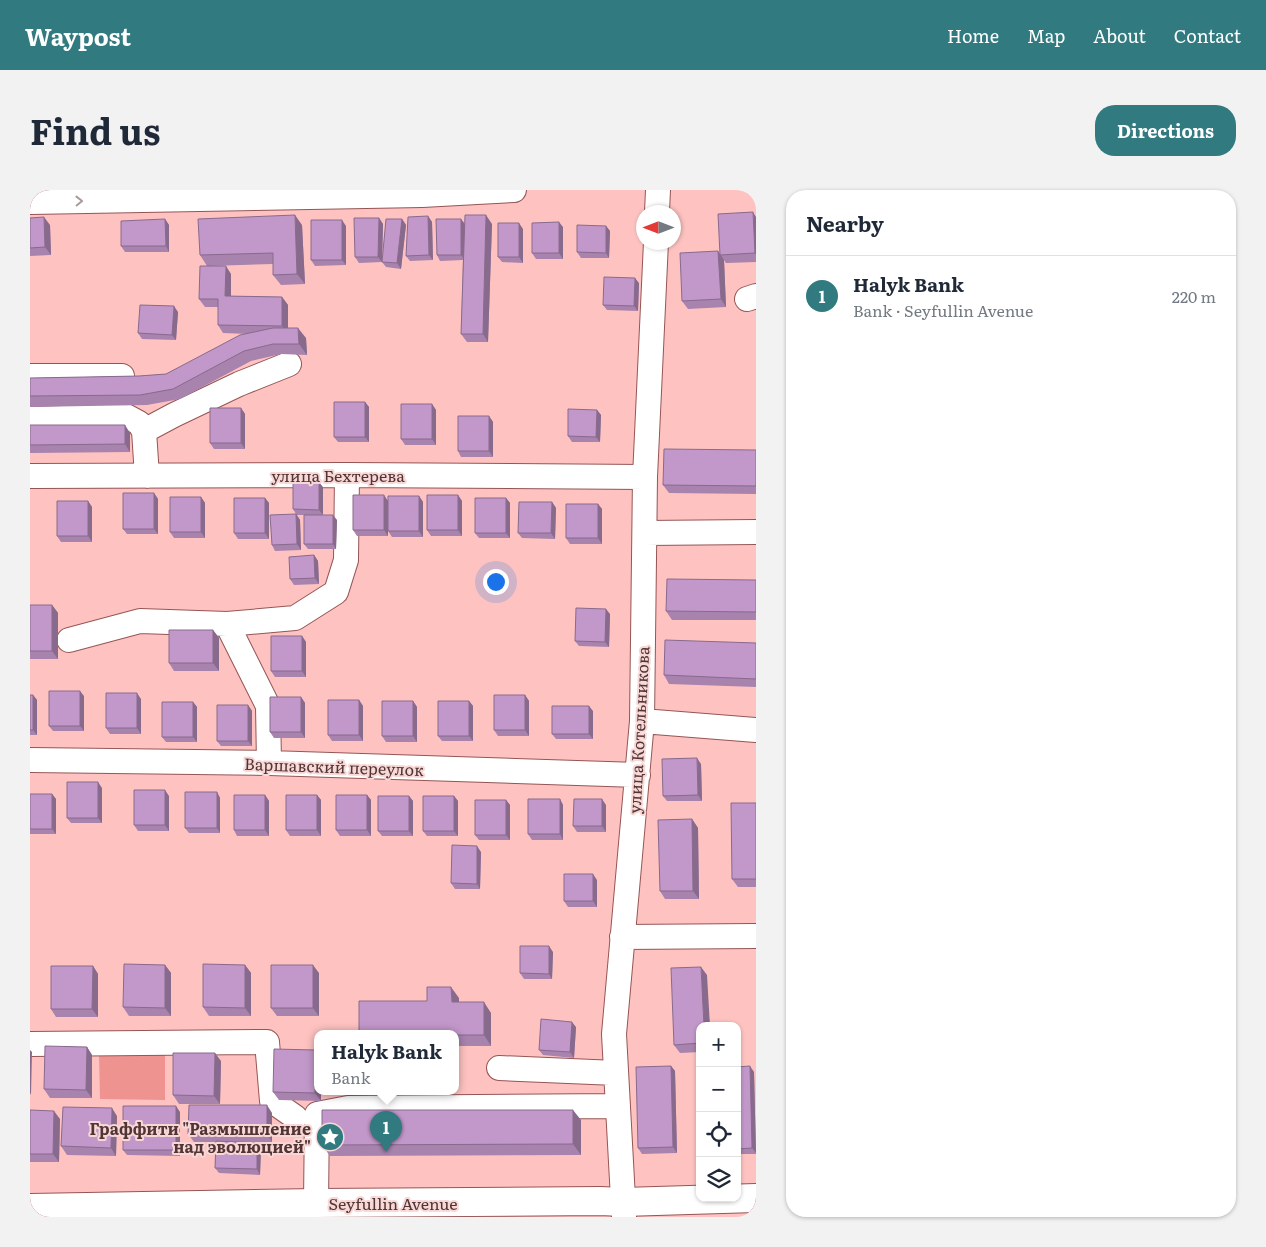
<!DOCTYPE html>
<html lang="en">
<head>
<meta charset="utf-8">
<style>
	:root { --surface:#fff; --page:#f2f2f3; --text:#1f2937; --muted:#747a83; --line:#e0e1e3; --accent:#317a7f }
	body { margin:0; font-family:Literata,serif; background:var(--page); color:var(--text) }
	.controls { position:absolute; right:15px; bottom:15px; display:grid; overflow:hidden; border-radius:10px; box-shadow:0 1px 4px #0004 }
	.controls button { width:45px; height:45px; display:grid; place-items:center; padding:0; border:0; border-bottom:1px solid var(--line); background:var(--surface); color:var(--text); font:25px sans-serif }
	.compass { position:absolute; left:606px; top:15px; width:45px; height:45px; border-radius:50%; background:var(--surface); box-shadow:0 1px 4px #0004; rotate:270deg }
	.you { position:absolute; left:465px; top:391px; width:18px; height:18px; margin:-12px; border:4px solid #fff; border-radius:50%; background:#1a73e8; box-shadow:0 0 0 8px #1a73e833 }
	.badge { display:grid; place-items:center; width:32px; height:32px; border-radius:50%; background:var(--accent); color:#fff; font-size:16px; font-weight:700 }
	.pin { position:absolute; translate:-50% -41px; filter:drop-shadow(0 1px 2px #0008) }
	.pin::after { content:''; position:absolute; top:26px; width:18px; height:15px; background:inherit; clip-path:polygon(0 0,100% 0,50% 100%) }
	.popup { position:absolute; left:284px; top:840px; width:145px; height:65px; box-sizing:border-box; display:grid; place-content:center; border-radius:10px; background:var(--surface); filter:drop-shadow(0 1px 4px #0005); font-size:16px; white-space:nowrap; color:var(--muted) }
	.popup b { font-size:19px; color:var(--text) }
	.popup::after { content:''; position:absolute; left:50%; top:100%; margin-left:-10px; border:10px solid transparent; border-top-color:var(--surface) }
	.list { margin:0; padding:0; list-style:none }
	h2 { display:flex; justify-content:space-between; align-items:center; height:65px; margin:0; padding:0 20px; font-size:21px }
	h2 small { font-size:16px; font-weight:400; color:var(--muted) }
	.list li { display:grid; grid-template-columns:32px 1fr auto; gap:15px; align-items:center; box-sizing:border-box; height:80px; padding:0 20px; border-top:1px solid var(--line) }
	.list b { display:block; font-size:19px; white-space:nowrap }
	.list p { margin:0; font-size:16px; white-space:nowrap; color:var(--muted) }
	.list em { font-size:16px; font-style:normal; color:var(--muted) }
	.icon { flex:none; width:28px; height:28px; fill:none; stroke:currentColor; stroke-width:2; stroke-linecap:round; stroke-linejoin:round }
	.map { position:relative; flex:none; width:726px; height:1027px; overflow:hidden; border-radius:20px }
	header { display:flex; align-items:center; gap:30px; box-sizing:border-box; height:70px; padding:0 25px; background:var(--accent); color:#fff }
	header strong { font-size:24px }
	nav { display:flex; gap:28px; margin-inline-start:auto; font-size:18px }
	.intro { display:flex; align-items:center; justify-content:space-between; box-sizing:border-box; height:120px; padding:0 30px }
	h1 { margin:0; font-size:35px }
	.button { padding:12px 22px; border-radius:20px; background:var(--accent); color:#fff; font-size:18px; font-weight:700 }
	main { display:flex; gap:30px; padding:0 30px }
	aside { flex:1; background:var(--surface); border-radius:20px; box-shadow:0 1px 4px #0004 }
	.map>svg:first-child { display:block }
	.green { fill:#ef9391 }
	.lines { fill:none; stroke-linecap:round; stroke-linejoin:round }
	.minor-casing { stroke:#955555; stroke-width:26 }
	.major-casing { stroke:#955555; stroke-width:30 }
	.minor { stroke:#fff; stroke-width:24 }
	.major { stroke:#fff; stroke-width:28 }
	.wall { fill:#a783ae }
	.shaded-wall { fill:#886a8d }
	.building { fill:#c298ca; stroke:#886a8d }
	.oneway { stroke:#a89a99 }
	.labels { text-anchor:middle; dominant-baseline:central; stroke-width:4; stroke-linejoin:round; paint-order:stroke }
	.street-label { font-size:16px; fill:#513433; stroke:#f7d8d7 }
	.poi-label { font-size:16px; font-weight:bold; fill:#513433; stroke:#f7d8d7; text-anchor:end }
</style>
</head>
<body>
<header>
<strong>Waypost</strong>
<nav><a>Home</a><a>Map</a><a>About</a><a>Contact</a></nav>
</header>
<div class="intro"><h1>Find us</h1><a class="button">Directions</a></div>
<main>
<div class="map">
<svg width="726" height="1027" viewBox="0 0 726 1027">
	<rect width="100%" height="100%" fill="#fec3c0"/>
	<path class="green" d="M69 864H135V910L70 909Z
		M318 901H366V909L318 908Z"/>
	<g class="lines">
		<defs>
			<path id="minor" d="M0 12 392 5 484 0
				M627 22 628 0
				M717 109 726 106
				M0 186H92
				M0 229 96 226 109 233 114 241 117 286
				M114 241 144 225 209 194 259 174
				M0 286 317 285 615 287
				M615 343 726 342
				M197 434 265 428 306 402 316 370 317 285
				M39 450 110 431 197 434 238 516 239 573
				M612 531 726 540
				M0 570 239 573 608 585
				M592 747 726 746
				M0 854 237 852 242 911 265 927
				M469 878 586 883
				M286 1013 287 924 318 918 588 916
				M594 1027 584 844 612 531 615 287 626 52"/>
			<path id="major" d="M0 1018 286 1013 570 1011 593 1012 726 1008"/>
		</defs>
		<use href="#minor" class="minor-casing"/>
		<use href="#major" class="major-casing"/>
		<use href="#minor" class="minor"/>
		<use href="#major" class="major"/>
	</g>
	<path class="wall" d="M398 26 402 32 403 70 380 71 376 66Z
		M726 27V72L696 73 694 70 696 117 658 119 652 111 688 61 690 64Z
		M0 28 20 35 21 65 0 66Z
		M349 28 353 34 352 72 329 73 325 67Z
		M135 29 139 35V62H95L91 56Z
		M372 29 376 35 371 79 356 77 352 72Z
		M434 34H462L458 152H437L431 144 433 70 410 71 407 65Z
		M272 35 275 94 251 95 243 85V74L180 76 201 84V106L252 107 258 115V138L276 148 277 165 251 164 221 171 150 209 117 215 0 217V188L109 186 136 184 218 144 193 143 188 135V117H175L169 109 177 76 170 65Z
		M316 36V75L285 76 281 70Z
		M576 36 580 41 579 68H551L547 62Z
		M533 37V69H506L502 63Z
		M493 39V73L472 72 468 67Z
		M609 93 608 121 577 120 573 115Z
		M148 122 146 150 112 149 108 143Z
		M335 212 339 217V252H308L304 247Z
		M402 214 406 220V255H375L371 249Z
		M211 218 215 224V259H184L180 253Z
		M567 220 571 225 570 252H542L538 246Z
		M459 226 463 232V267H431L428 261Z
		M0 235 100 243V262L0 263Z
		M726 260V304L639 303 633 295Z
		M293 297V325L307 330 306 359H278L274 354V325H267L270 330 271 360 245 361 242 355 266 324 263 319Z
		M124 303 128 309V344H97L93 339Z
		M428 305 432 311V346H401L397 340Z
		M389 306 393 312V347H362L358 341V346H327L323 340 358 310Z
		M171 307 175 313V348H144L140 342Z
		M235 308 239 313V349H208L204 343Z
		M476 308 480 313V348H449L445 343Z
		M58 311 62 317V352H31L27 346Z
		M522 312 526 318 525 349 492 348 488 343Z
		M568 314 572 319V354H540L536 348Z
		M284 365 288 371 289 394 264 395 260 389Z
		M726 390V430H642L636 421Z
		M0 415H22L28 423V469H0Z
		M580 424 579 457 549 456 545 451Z
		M183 440 189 448V481H144L139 473Z
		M272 446 276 452V487H245L241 481Z
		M726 453V497L639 494 634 485Z
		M0 505H3L7 510V545H0Z
		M495 505 499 511V546H468L464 540Z
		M54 506V541H23L19 536Z
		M271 507 275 513V548H244L240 542Z
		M111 509V544H80L76 538Z
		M329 510 333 516V551H302L298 545Z
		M383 511 387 517V552H356L352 546Z
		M439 511 443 516V551H412L408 546Z
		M163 512 167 517V552H136L132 547Z
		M218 515 222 521V556H191L187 551Z
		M563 521V549H526L522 544Z
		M671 574 672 611H637L633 606Z
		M72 598V633H41L37 628Z
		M187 602 190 608V643H159L155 638Z
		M0 604H22L26 609V644H0Z
		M235 605 239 611V646H207L204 640Z
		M287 605 291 610V646H260L256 640Z
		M337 605 341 610V646H310L306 640Z
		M139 606V641H108L104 635Z
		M379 606 383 611V646H352L348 641Z
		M424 606 428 611V646H397L393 641Z
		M530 609 533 615V650H502L498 644Z
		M476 610 480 615V650H449L445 645Z
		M726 613V697H708L702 689Z
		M576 615V642H547L543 636Z
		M662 629 668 638 669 709H635L630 701Z
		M451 662 450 699H425L421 693Z
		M567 690V717H538L534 711Z
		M523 762 522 789H494L490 783Z
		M135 775 141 783V826H99L93 817Z
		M215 775 221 783V826H179L173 817Z
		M63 776 68 784V827H26L21 819Z
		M289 783V826H247L241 818Z
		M677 785 670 836V862L650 863 644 855Z
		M429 808V812L461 823V856H425V843L397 811Z
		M546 837 544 868 513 865 509 860Z
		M57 857 62 865V908H20L14 899Z
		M285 860 287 862V901L291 911 249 910 243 902Z
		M191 871 190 914H149L143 905Z
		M641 876 645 881 647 963 612 964 608 958Z
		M707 877 724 882 726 964H707Z
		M0 920 30 929 29 972H0Z
		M150 922V966L97 965 93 960Z
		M242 923V952H214L227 953 231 958 230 985 189 983 185 978 186 952H164L158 944Z
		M87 926 86 966 37 965 31 956Z
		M551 930V965L300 966 292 955Z"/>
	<path class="shaded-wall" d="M723 22 726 27V65L725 63Z
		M265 25 272 35 275 94 267 84Z
		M456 25 462 34 458 152 453 144Z
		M398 26 402 32 403 70 399 65Z
		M14 27 20 35 21 65 15 57Z
		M349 28 353 34 352 72 348 67Z
		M135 29 139 35V62L136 56Z
		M372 29 376 35 371 79 367 73Z
		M431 29 435 34V70L431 65Z
		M312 30 316 36V75L312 70Z
		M529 32 533 37V69L529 63Z
		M489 33 493 39V73L489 67Z
		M576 36 580 41 579 68 576 63Z
		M688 61 694 70 696 117 691 109Z
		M196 76 201 84V114L195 106Z
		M605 88 609 93 608 121 604 116Z
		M252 107 258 115V144L252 136Z
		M144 116 148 122 146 150 142 145Z
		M268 138 276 148 277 165 269 154Z
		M335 212 339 217V252L335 247Z
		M402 214 406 220V255L402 249Z
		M211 218 215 224V259L211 253Z
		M567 220 571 225 570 252 566 247Z
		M459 226 463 232V267L459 261Z
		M95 235 100 243V262L95 254Z
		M289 292 293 297V325L289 320Z
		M124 303 128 309V344L124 339Z
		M354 305 358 311V346L354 340Z
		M428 305 432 311V346L428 340Z
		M389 306 393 312V347L389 341Z
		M171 307 175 313V348L171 342Z
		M235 308 239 313V349L235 343Z
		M476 308 480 313V348L476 343Z
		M58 311 62 317V352L58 346Z
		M522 312 526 318 525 349 521 343Z
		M568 314 572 319V354L568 348Z
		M266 324 270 330 271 360 267 354Z
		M303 325 307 330 306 359 303 354Z
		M284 365 288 371 289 394 285 388Z
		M22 415 28 423V469L22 461Z
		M576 419 580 424 579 457 575 452Z
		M183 440 189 448V481L183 473Z
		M272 446 276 452V487L272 481Z
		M50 501 54 506V541L50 536Z
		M107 503 111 509V544L107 538Z
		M3 505 7 510V545L3 540Z
		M495 505 499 511V546L495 540Z
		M271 507 275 513V548L271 542Z
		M329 510 333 516V551L329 545Z
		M383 511 387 517V552L383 546Z
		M439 511 443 516V551L439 546Z
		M163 512 167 517V552L163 547Z
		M218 515 222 521V556L218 551Z
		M559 516 563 521V549L559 544Z
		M667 568 671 574 672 611 668 605Z
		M68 592 72 598V633L68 628Z
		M135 600 139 606V641L135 635Z
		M187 602 190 608V643L187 638Z
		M22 604 26 609V644L22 639Z
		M235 605 239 611V646L235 640Z
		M287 605 291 610V646L287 640Z
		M337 605 341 610V646L337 640Z
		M379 606 383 611V646L379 641Z
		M424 606 428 611V646L424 641Z
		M530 609 533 615V650L530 644Z
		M572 609 576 615V642L572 636Z
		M476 610 480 615V650L476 645Z
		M662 629 668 638 669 709 663 701Z
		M447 656 451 662 450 699 447 694Z
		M563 684 567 690V717L563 711Z
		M519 756 523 762 522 789 519 784Z
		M135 775 141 783V826L135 818Z
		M215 775 221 783V826L215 818Z
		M283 775 289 783V826L283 818Z
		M63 776 68 784V827L62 819Z
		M671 777 677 785 680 836H674Z
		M421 797 429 808V823L422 812Z
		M454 812 461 823V856L454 845Z
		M542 832 546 837 544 868 540 862Z
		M57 857 62 865V908L56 900Z
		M0 860 2 862 1 905 0 903Z
		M285 860 287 862V901H291V911L285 903Z
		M185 863 191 871 190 914 184 906Z
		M641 876 645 881 647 963 643 957Z
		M720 876 724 882 726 963 722 958Z
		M237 915 242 923V952L237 944Z
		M146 916 150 922V966L146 960Z
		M82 918 87 926 86 966 81 958Z
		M543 920 551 930V965L543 954Z
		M24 921 30 929 29 972 23 964Z
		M227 953 231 958 230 985 227 979Z"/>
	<path class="building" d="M723 22 725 63 690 65 688 24Z
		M265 25 267 84 243 85V63L170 65 168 29Z
		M435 25H456L453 144H431Z
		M398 26 399 65 376 66 378 27Z
		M14 27 15 57 0 58V28Z
		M324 28H349L348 67H325Z
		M135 29 136 56H91V31Z
		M356 29H372L367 73 352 72Z
		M406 29H431V65H407Z
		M281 30H312V70H281Z
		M529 32V63H502V33Z
		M468 33H489V67H468Z
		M547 35 576 36V63L547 62Z
		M688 61 691 109 652 111 650 63Z
		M170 76H196L195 106 252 107V136L188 135V109H169Z
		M574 87 605 88 604 116 573 115Z
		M110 115 144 116 142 145 108 143Z
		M243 138H268L269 154H243L214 161 143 199 110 205 0 206V188L109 186 136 184 210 145Z
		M304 212H335V247H304Z
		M371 214H402V249H371Z
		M180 218H211V253H180Z
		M538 219 567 220 566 247 538 246Z
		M428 226H459V261H428Z
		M0 235H95V254L0 255Z
		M634 259 726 260V296L633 295Z
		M263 291 289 292V320L263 319Z
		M93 303H124V339H93Z
		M323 305H354V340H323Z
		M397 305H428V340H397Z
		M358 306H389V341H358Z
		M140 307H171V342H140Z
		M204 308H235V343H204Z
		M445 308H476V343H445Z
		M27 311H58V346H27Z
		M489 312H522L521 343H488Z
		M536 314H568V348H536Z
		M266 324 267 354 242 355 240 325Z
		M274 325H303V354H274Z
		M284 365 285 388 260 389 259 367Z
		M637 389 726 390V422L636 421Z
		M0 415H22V461H0Z
		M546 418 576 419 575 452 545 451Z
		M139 440H183V473H139Z
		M241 446H272V481H241Z
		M635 450 726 453V489L634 485Z
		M19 501H50V536H19Z
		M76 503H107V538H76Z
		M0 505H3V540H0Z
		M464 505H495V540H464Z
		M240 507H271V542H240Z
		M298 510H329V545H298Z
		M352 511H383V546H352Z
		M408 511H439V546H408Z
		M132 512H163V547H132Z
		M187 515H218V551H187Z
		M522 516H559V544H522Z
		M667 568 668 605 633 606 632 569Z
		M37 592H68V628H37Z
		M104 600H135V635H104Z
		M155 602H187V638H155Z
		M0 604H22V639H0Z
		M204 605H235V640H204Z
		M256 605H287V640H256Z
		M306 605H337V640H306Z
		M348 606H379V641H348Z
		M393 606H424V641H393Z
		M498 609H530V644H498Z
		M544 609H572V636H543Z
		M445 610H476V645H445Z
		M701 613H726V689H702Z
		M662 629 663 701H630L628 630Z
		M422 655 447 656V694L421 693Z
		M534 684H563V711H534Z
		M490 756H519V784L490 783Z
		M94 774 135 775V818L93 817Z
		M173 774 215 775V818L173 817Z
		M241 775H283V818H241Z
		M21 776H63L62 819H21Z
		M671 777 674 836H670V853L644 855 641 778Z
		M397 797H421L422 812H454V845H425V843H329V811H397Z
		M511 829 542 832 540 862 509 860Z
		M15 856 57 857 56 900 14 899Z
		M244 859 285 860V903L243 902Z
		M143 863H185L184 906 143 905Z
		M641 876 643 957 608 958 606 877Z
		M720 876 722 958 707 959V877Z
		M159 915H237V944H158Z
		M93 916H146V960H93Z
		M33 917 82 918 81 958 31 956Z
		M0 920 24 921 23 964H0Z
		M292 920H543V954L292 955Z
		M186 951 227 953V979L185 978Z"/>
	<defs><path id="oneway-chevron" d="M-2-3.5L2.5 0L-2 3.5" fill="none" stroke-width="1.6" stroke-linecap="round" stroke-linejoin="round" transform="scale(1.25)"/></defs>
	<use class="oneway" href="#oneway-chevron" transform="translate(49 11) rotate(-1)"/>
	<defs>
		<symbol id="sight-disc" viewBox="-11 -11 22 22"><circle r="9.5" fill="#317a7f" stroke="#f7d8d7"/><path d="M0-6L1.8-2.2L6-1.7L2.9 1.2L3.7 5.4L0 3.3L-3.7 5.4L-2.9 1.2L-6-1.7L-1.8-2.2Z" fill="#fff"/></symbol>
	</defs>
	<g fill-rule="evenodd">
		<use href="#sight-disc" x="284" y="931" width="32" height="32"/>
	</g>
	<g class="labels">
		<g class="street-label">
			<text x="308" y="285">улица Бехтерева</text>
			<text transform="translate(608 540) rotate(-87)">улица Котельникова</text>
			<text transform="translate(304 576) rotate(2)">Варшавский переулок</text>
			<text x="363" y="1013">Seyfullin Avenue</text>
		</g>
		<g class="poi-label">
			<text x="281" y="938">Граффити "Размышление<tspan x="281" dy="18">над эволюцией"</tspan></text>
		</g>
	</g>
</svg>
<div class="controls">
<button>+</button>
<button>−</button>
<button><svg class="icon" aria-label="locate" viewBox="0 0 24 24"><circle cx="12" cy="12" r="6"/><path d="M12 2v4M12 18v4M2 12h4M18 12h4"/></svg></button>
<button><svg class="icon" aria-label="layers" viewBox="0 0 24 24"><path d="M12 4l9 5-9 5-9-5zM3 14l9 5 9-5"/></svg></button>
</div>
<svg class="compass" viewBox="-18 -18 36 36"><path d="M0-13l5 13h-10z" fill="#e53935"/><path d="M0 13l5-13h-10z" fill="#747a83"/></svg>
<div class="you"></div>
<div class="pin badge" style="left:356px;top:962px">1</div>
<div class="popup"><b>Halyk Bank</b>Bank</div>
</div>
<aside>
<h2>Nearby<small></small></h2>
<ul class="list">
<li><span class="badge">1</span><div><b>Halyk Bank</b><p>Bank · Seyfullin Avenue</p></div><em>220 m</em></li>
</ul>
</aside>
</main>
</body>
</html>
